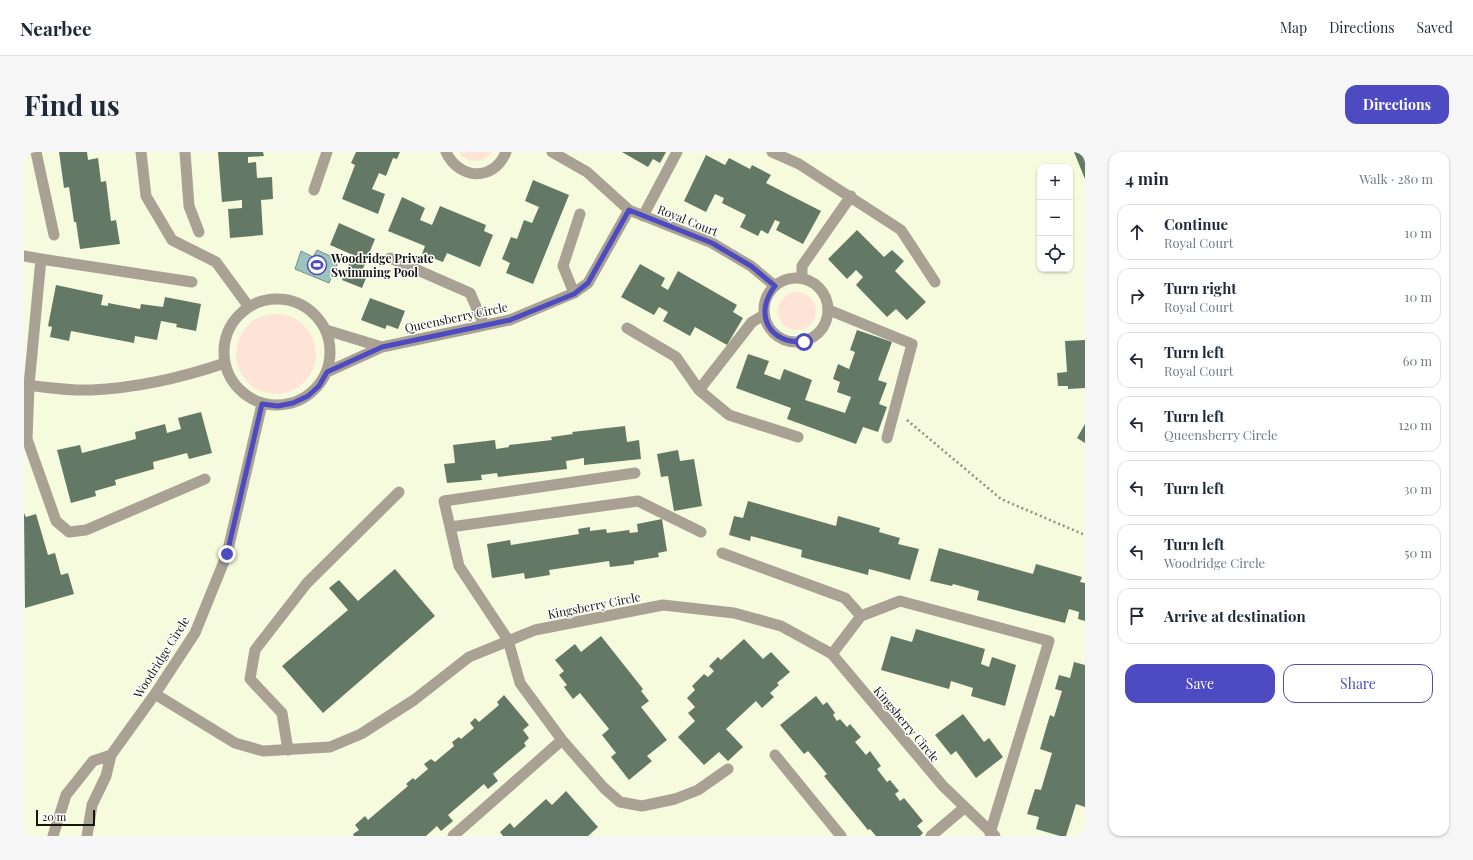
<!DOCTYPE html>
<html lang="en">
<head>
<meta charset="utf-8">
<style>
	:root { --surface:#fff; --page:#f6f6f7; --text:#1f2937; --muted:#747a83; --line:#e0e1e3; --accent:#4e4bc2 }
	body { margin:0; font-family:"Playfair Display",serif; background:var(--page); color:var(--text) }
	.controls { position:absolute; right:12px; top:12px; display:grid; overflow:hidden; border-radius:8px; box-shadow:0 1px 3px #0004 }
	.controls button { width:36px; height:36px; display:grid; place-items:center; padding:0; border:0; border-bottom:1px solid var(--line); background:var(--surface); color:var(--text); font:20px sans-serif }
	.scale { position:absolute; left:12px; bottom:10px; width:59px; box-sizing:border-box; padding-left:4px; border:2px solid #16170d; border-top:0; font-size:11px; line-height:14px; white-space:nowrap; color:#16170d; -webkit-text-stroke:3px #fff; paint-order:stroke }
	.stop { position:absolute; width:12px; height:12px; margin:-9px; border:3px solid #4e4bc2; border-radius:50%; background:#fff }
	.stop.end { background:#4e4bc2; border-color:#fff; box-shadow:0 1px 4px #0008 }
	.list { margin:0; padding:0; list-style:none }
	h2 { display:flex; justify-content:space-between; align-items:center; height:52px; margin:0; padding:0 16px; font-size:17px }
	h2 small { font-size:13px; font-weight:400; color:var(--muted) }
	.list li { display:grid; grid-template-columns:26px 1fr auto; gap:12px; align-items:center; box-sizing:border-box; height:56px; margin:0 8px 8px; padding:0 8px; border:1px solid var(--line); border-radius:12px }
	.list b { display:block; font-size:15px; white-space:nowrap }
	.list p { margin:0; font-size:13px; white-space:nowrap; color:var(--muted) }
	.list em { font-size:13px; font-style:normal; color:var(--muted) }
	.actions { display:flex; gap:8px; padding:12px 16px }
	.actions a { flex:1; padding:9px 0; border:1px solid var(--accent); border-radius:12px; text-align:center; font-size:14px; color:var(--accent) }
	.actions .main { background:var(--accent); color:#fff }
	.icon { flex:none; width:22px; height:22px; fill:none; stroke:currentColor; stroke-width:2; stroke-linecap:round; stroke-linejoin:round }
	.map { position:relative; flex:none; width:1061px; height:684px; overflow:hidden; border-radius:12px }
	header { display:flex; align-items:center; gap:24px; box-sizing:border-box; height:56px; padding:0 20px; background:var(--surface); border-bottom:1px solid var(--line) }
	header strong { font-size:19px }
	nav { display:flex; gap:22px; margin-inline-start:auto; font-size:14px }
	.intro { display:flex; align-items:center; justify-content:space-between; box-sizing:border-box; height:96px; padding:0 24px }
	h1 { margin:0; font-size:28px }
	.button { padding:10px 18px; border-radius:12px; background:var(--accent); color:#fff; font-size:14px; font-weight:700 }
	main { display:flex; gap:24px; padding:0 24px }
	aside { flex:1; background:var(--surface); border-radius:12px; box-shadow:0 1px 3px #0004 }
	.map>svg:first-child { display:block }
	.green { fill:#fee4d6 }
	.water { fill:#9bc5bb; stroke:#739187 }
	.building { fill:#647965 }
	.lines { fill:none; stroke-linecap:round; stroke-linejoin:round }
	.path { stroke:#8e917c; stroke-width:2.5; stroke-dasharray:2 3; stroke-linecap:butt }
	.service { stroke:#a9a194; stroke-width:11 }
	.minor { stroke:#a9a194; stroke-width:11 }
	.route { stroke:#4e4bc2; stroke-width:5 }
	.labels { text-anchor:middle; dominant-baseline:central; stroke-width:3; stroke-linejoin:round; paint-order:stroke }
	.street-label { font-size:12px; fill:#16170d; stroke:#fff }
	.poi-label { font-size:12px; font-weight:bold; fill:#16170d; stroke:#fff; text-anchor:start }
</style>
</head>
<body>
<header>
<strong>Nearbee</strong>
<nav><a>Map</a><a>Directions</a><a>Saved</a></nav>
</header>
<div class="intro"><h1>Find us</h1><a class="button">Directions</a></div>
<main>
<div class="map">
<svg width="1061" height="684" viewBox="0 0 1061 684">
	<rect width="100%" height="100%" fill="#f6fbdd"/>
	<path class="green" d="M435 0H468C460 11 443 13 435 0Z
		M754 159a19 19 0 1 1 38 0a19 19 0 1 1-38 0Z
		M212 202a40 40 0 1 1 80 0a40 40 0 1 1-80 0Z"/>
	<path class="water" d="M293 98 315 108 305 131 271 117 277 99 289 105Z"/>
	<path class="building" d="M35 0H63L64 8 74 6 77 30 82 29 87 69 92 68 96 92 56 97 52 70H50L45 35 40 36Z
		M194 0H239L240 4 224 5V11L232 10 233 26 248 25 249 47 237 48 239 83 206 86 204 57 218 56V48L198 50Z
		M332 0H376L373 7 369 6 362 24 355 21 348 37 361 42 354 62 318 47 331 13 327 11Z
		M598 0H642L636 11 629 7 624 15Z
		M1050 0H1061V27Z
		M682 3 701 13 705 6 726 17 728 13 747 23 742 31 797 59 779 92 752 78 756 70 751 68 744 82 737 78 734 84 716 75 722 63 698 51 700 46 691 42 682 60 660 49Z
		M509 28 545 43 509 132 482 121 486 111 478 107 487 85 493 87 500 68 508 71 515 55 501 49Z
		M378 45 401 56 396 68 408 73 416 54 462 73 460 79 469 83 456 115 423 101 419 110 398 102 401 94 364 79Z
		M315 71 351 87 338 119 344 121 338 136 318 128 329 103 306 93Z
		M833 78 860 105 868 98 880 109 871 119 902 150 883 168 872 157 863 165 832 133 839 125 832 118 823 127 804 107Z
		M616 112 641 126 637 134 644 138 654 119 713 153 709 160 719 166 703 193 671 175 666 184 639 169 644 160 635 155 630 163 597 145Z
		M32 133 79 143 77 153 84 154V151L116 157 117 152 139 155 141 145 177 152 172 179 152 175 153 172 137 169 133 188 111 184 110 191 47 179 45 189 26 185 28 175 24 174Z
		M346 146 381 159 374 177 363 173 361 177 337 168Z
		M833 178 868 190 854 228 863 231 855 252 863 255 854 280 839 275 832 292 763 267 767 256 712 236 724 202 745 209 740 222 756 228 760 217 788 228 781 248 821 261 827 245 813 240 816 230 809 227 814 212 825 217 831 200 826 198Z
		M1061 188V236L1044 237V234H1034L1033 221 1043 220 1041 189Z
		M177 260 188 301 165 307 163 301 129 310 130 317 91 328 92 333 71 339 72 344 47 351 33 298 56 293 58 301 112 287 111 280 141 272 143 281 157 277 154 266Z
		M1061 272V291L1053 286Z
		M601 274 603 290 615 288 617 307 560 313V306L542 309 543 317 474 325 473 321 457 323 458 328 423 331 420 312 431 311 429 293 471 288 472 297 485 295V293L528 288 527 285 549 282 548 280Z
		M654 298 656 309 670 307 678 354 650 359 644 324 637 325 633 302Z
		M724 349 812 374 814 364 856 376 855 380 876 386 874 392 895 397 886 428 845 417 844 423 777 405 778 398 727 384 726 389 705 383 710 364 719 366Z
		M0 361 2 365 12 362 24 403 31 401 37 423 44 421 50 442 1 456Z
		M638 367 643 399 634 401 635 405 610 409V412L586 415 585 409 525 418 526 423 501 427 500 421 468 426 463 392 486 388 487 393 555 382 554 377 566 375V379L582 377 583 381 605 378 606 381 614 380 613 372Z
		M915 396 1009 422 1012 412 1058 425 1056 430 1061 431V469L1054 467 1055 460 1045 457 1041 471 953 448 955 439 929 432 928 434 906 429Z
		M371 417 411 464 299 561 258 514 324 458 305 436 315 428 334 449Z
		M892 477 961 497 957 512 965 515 968 505 992 513 981 554 947 544 949 536 927 529 925 537 857 518 867 484 888 490Z
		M577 484 619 537 617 539 625 549 617 555 643 588 623 604 628 609 605 628 587 605 592 601 578 583 585 577 556 541 549 547 540 535 543 533 535 523 540 519 531 508 551 492 557 500Z
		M720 487 739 507 747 500 766 520 753 531 755 533 746 541 750 545 738 556 732 549 702 577 719 595 704 609 695 600 680 613 654 585 671 569 664 561 671 555 663 546 671 538 668 534 680 522 684 525 690 519 685 514 694 505 697 508Z
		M1050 510 1061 513V655L1052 652 1042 684H1036L1012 677 1015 665 1003 662 1011 637 1017 638 1028 601 1016 597 1026 563 1030 565 1038 539 1031 537 1035 523 1046 526Z
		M480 543 505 573 499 578 505 586 500 591 502 594 469 622 474 629 464 637 460 632 424 663 429 669 417 679 413 674 402 684H330L329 682 335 678 331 673 341 664 344 668 384 634 382 632 389 626 391 628 404 617 400 612 407 607 411 610 430 594 428 590 435 585 437 587 450 576 446 571 451 566 455 570 475 553 473 550Z
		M792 544 799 553 803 550 811 561 809 563 813 569 816 567 823 575 826 572 837 585 831 590 842 603 846 599 857 614 853 617 863 630 866 628 875 639 871 642 876 649 880 646 899 669 893 674 899 681 896 684H852L846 677 844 678 800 624 803 622 784 599 780 602 756 573Z
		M939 562 960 590 965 586 979 605 952 626 932 599 927 603 911 583Z
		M542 639 574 675 564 684H479L476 680 486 671 490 676 522 647 528 653Z"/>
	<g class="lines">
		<path class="path" d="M883 268 977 347 1061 383"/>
		<path class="service" d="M12 0 30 83
			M161 0 165 54 175 80
			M748 0 775 12 877 78 911 130
			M290 38 303 0
			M619 64 653 0
			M0 104 17 107
			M366 106 446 141 460 173
			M778 126V114L827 44
			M168 130 17 107 5 233 3 287 32 369 45 380 62 378 181 327
			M550 141 539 114 556 62
			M805 158 888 192 863 286
			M603 176 652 205 675 238 705 263 774 285
			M675 238 728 170 740 163
			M611 321 420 349 435 414 484 488 496 531 538 588 580 636 596 650 618 654 651 647 674 638 704 617
			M426 375 614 349 677 380
			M698 401 821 446 837 464 876 449 1025 489 966 681
			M808 502 837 464
			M264 598 258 561 226 527 231 498 283 431 375 340
			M751 603 817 684
			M429 684 538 588
			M907 684 940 656"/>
		<path class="minor" d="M117 0 122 44 148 88 192 110 225 155
			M422 0C435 28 470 30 482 0
			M528 0 563 20 605 58 688 91 727 114 751 134
			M740 158a32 32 0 1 1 64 0a32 32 0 1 1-64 0Z
			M200 200a53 53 0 1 1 106 0a53 53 0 1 1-106 0Z
			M302 178 358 195
			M303 220 358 195 486 168 550 141 564 131 605 58
			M0 233C22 235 45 239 67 238 113 236 157 226 201 211
			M131 542 211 591 239 599 306 595 337 582 390 548 445 505 511 478 639 453 710 461 757 474 808 502 919 634 971 684
			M29 684 42 643 69 609 87 603
			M63 684 68 653 82 624 87 603 131 542 171 481 203 402 238 252"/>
	</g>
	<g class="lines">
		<path class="route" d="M203 402 238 252 254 254 269 251 284 244 295 234 303 220 358 195 486 168 550 142 564 131 605 58 688 91 727 114 751 134C729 162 745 192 780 190"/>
	</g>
	<defs>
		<symbol id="stadium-ring" viewBox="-11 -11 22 22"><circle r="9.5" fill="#fff" stroke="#4e4bc2" stroke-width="1.5"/><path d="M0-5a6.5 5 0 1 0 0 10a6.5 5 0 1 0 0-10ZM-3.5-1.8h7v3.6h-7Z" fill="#4e4bc2"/></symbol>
	</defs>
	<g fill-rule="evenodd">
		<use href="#stadium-ring" x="282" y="102" width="22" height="22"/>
	</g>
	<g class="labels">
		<g class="street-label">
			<text transform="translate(664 68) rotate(22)">Royal Court</text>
			<text transform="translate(432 165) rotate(-12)">Queensberry Circle</text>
			<text transform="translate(570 453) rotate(-11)">Kingsberry Circle</text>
			<text transform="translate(137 505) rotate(-58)">Woodridge Circle</text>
			<text transform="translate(883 572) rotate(50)">Kingsberry Circle</text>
		</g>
		<g class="poi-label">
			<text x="307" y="106">Woodridge Private<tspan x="307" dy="14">Swimming Pool</tspan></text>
		</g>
	</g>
</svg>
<div class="controls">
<button>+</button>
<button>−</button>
<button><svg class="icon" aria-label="locate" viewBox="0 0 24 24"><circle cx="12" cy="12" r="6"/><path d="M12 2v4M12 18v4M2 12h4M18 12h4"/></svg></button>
</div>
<div class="scale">20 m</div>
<div class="stop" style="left:780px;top:190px"></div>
<div class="stop end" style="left:203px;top:402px"></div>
</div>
<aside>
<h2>4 min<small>Walk · 280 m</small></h2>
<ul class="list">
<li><svg class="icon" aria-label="ahead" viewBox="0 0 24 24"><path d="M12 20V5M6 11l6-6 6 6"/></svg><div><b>Continue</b><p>Royal Court</p></div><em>10 m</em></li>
<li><svg class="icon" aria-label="right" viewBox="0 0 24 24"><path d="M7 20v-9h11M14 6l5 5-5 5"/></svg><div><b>Turn right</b><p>Royal Court</p></div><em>10 m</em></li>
<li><svg class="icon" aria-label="left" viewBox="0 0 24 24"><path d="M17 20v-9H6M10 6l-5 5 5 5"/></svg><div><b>Turn left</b><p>Royal Court</p></div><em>60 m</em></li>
<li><svg class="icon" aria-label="left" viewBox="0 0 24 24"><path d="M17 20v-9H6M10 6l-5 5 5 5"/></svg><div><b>Turn left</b><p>Queensberry Circle</p></div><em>120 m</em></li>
<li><svg class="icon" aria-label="left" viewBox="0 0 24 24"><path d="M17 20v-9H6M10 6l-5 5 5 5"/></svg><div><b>Turn left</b></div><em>30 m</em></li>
<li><svg class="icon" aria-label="left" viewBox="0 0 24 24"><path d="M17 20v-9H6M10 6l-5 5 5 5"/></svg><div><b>Turn left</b><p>Woodridge Circle</p></div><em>50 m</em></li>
<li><svg class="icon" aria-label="arrive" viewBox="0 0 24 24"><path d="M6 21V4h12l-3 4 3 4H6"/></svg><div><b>Arrive at destination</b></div></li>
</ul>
<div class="actions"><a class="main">Save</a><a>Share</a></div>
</aside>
</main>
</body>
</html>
